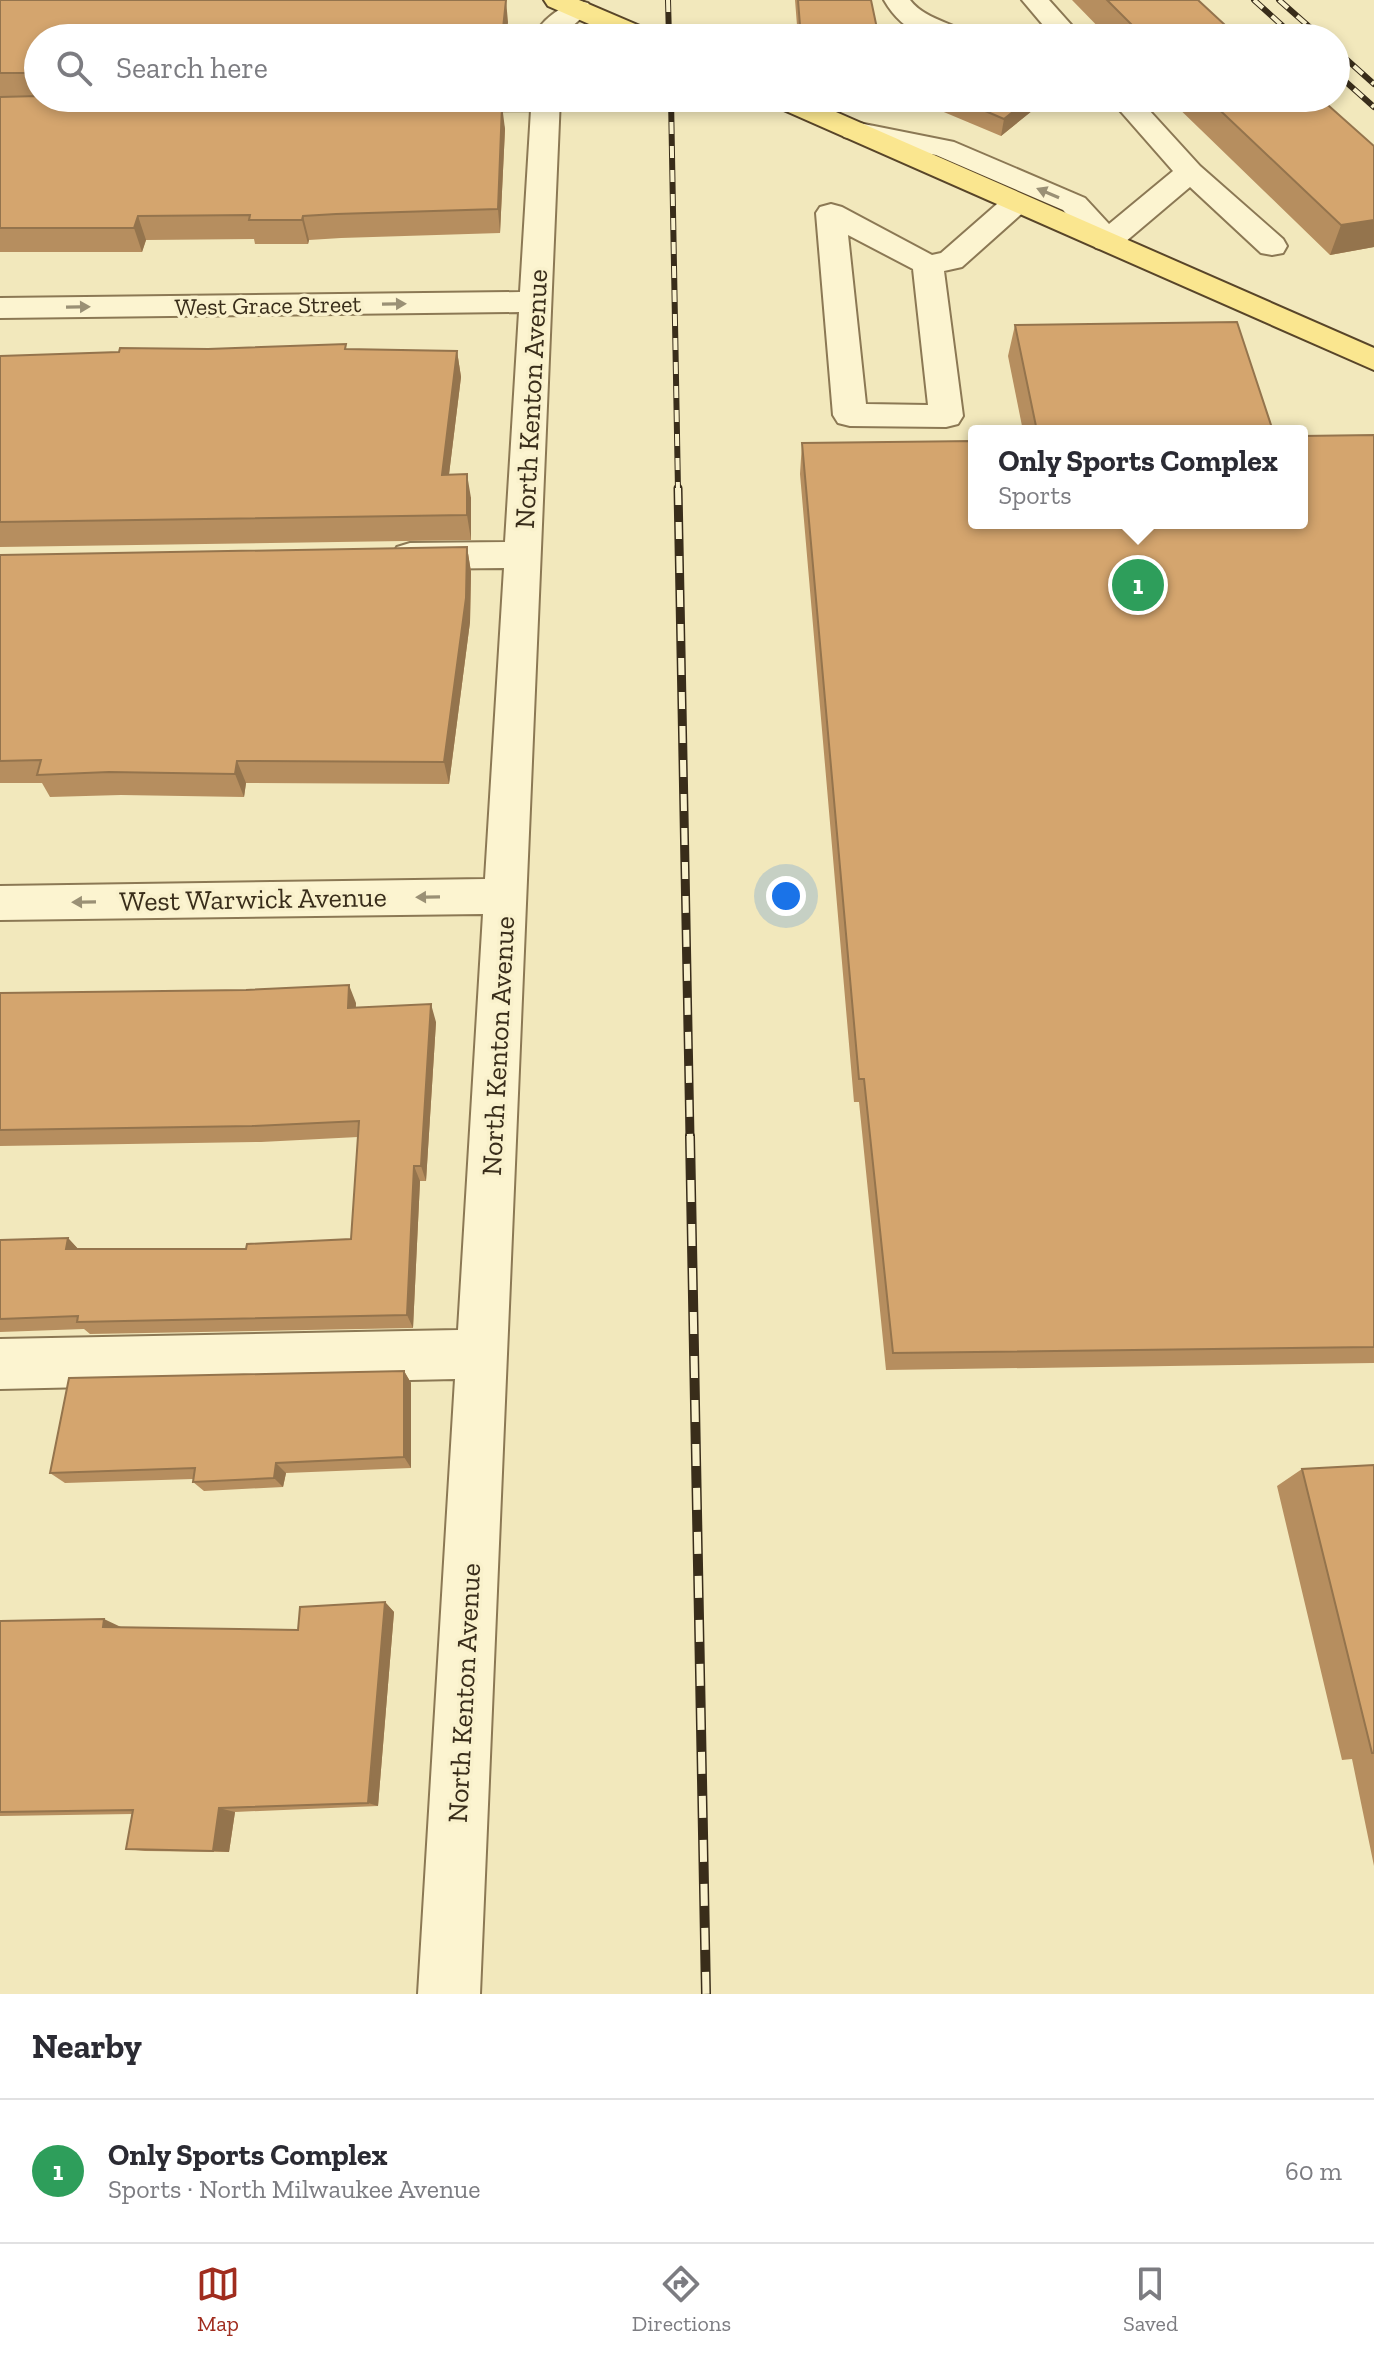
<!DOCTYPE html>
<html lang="en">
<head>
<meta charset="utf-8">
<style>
	:root { --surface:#fff; --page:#f2f2f3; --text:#2b2b33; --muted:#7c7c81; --line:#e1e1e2; --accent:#a02c1e }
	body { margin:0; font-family:"Zilla Slab",serif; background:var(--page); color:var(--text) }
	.you { position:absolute; left:786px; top:896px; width:28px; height:28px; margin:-20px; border:6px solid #fff; border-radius:50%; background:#1a73e8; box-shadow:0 0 0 12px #1a73e833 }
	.badge { display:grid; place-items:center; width:52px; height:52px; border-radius:50%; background:var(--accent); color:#fff; font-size:26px; font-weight:700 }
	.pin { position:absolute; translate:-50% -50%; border:4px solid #fff; box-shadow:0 2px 8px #0006 }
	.popup { position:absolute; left:968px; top:425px; width:340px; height:104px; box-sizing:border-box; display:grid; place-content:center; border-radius:8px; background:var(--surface); filter:drop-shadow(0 2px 6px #0005); font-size:26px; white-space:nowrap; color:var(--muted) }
	.popup b { font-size:30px; color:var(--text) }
	.popup::after { content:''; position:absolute; left:50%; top:100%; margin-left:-16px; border:16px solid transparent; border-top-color:var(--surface) }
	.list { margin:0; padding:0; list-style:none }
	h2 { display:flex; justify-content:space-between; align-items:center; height:104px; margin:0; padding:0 32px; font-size:34px }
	h2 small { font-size:26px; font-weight:400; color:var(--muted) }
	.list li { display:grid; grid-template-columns:52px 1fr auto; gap:24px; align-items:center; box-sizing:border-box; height:144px; padding:0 32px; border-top:2px solid var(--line) }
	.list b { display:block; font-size:30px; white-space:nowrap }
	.list p { margin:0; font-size:26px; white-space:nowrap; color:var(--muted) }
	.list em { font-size:26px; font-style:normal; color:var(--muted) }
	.icon { flex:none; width:44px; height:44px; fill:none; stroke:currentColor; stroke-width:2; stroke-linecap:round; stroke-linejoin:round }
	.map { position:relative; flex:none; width:1374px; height:1994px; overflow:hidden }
	.search { position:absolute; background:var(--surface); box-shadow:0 4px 12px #0003; left:24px; right:24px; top:24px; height:88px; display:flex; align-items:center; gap:20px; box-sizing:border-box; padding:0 28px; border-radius:44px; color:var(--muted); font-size:30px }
	.sheet { height:248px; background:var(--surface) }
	nav { display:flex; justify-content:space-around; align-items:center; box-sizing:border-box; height:112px; border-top:2px solid var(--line); background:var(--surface); font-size:22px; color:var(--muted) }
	nav a { display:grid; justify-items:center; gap:4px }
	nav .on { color:var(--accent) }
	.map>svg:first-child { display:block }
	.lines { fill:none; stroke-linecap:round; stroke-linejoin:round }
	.minor-casing { stroke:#8b7854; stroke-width:4 }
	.major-casing { stroke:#584529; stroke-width:4 }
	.minor { fill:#fcf4d0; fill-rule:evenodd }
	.major { fill:#fae68f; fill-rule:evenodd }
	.rail-far2-casing { stroke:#392d1a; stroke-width:6 }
	.rail-far1-casing { stroke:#392d1a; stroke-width:9 }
	.rail-casing { stroke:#392d1a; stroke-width:10 }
	.rail-far2 { stroke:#f9f1cc; stroke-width:4; stroke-dasharray:12; stroke-linecap:butt }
	.rail-far1 { stroke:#f9f1cc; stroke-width:6; stroke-dasharray:17; stroke-linecap:butt }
	.rail { stroke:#f9f1cc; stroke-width:7; stroke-dasharray:22; stroke-linecap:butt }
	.wall { fill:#b68e5f }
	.shaded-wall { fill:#94744d }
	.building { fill:#d4a56e; stroke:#94744d; stroke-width:2 }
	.oneway { fill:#9a9075 }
	.labels { text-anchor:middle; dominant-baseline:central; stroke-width:7; stroke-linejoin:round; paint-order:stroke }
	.far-street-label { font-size:24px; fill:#392d1a; stroke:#f9f1cc }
	.street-label { font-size:28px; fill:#392d1a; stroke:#f9f1cc }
</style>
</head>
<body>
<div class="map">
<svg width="1374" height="1994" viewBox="0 0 1374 1994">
	<rect width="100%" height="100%" fill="#f2e8bc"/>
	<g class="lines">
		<defs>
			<path id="minor" d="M884 0H910C927 22 962 24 972 38 932 38 906 38 884 0Z
				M1022 0H1049L1083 38H1054Z
				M579 1 588 3 592 9 563 34V38H535C538 21 563 5 579 1Z
				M427 98H560L480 1994H418L455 1379 0 1389V1339L458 1330 483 914 0 920V886L485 879 504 568 410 569 397 565 392 556 397 547 410 543 505 542 519 312 0 318V298L520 292 531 110 438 111 428 109 424 103Z
				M1109 98H1138L1200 166 1283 239 1287 246 1283 253 1272 255 1261 253 1190 187 1118 248 1107 250 1096 248 1063 210 936 155 844 137 840 131 844 125 854 122 954 142 1085 198 1109 224 1173 171Z
				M1016 194 1027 197 1031 203 1027 209 962 267 944 271 963 416 958 424 946 427 850 426 838 423 833 415 816 213 820 207 831 204 842 207 932 255 941 253 1005 197ZM848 235 913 269 928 405 866 404Z"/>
			<path id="major" d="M544 0H579L654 32 658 38H621L548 6Z
				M766 98H804L1374 348V370L770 104Z"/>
		</defs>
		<use href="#minor" class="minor-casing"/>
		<use href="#major" class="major-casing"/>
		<use href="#minor" class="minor"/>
		<use href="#major" class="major"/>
		<defs>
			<path id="rail-far2" d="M668 0 669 38
				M1254 0 1296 38
				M1279 0 1322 38
				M1336 50 1374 84
				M1336 73 1374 107
				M671 98 678 490"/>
			<path id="rail-far1" d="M678 488 690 1138"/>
			<path id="rail" d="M690 1136 706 1994"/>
		</defs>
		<use href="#rail-far2" class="rail-far2-casing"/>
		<use href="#rail-far1" class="rail-far1-casing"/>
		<use href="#rail" class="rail-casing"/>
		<use href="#rail-far2" class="rail-far2"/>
		<use href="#rail-far1" class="rail-far1"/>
		<use href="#rail" class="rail"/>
	</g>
	<path class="wall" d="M0 0 508 22 38 38V98H497L505 129 500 233 341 238 309 240 308 244H255L254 239 146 240 142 252H0Z
		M795 0H871L879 38H798Z
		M1072 0H1198L1239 38H1109Z
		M811 98H827L826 104Z
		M941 98H1048L1001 136 939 110Z
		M1168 98H1320L1374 146V247L1330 255Z
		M1015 325 1273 431H1023L1008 356Z
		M347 349 457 351 461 377 449 474 471 498V540L0 547V356Z
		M1374 435V1363L886 1370 859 1102H854L800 474 802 443Z
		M467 547 471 572 470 622 449 784 246 783 244 797 121 795 50 797 42 783H0V555Z
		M0 993 356 1003V1008L436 1022 426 1181H420L413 1328 90 1334 84 1329 0 1332V1240L68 1238 78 1249H246L351 1239 358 1137 261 1142 0 1146Z
		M404 1371 411 1383V1468L286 1473 283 1487 204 1491 193 1482V1479L65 1483 50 1473Z
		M1374 1465V1866L1352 1759 1342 1760 1277 1486 1302 1469Z
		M385 1602 394 1612 378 1806 235 1812 229 1852 145 1851 126 1849 132 1814 0 1816V1621L121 1627 298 1630Z"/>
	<path class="shaded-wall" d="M506 0 508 22 507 38H502Z
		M1030 98H1048L1001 136 1004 119Z
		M502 105 505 129 500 233 498 209Z
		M138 216 146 240 142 252 134 228Z
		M303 216 309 240 308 244 302 220Z
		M1374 220V247L1330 255 1341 225Z
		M457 351 461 377 446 499 442 475Z
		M467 474 471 498V540L467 515Z
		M467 547 471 572 470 622 449 784 444 762Z
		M237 761 246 783 244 797 235 774Z
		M349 985 356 1003 354 1026 348 1008Z
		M431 1004 436 1022 426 1181 421 1166Z
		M414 1166 420 1181 413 1328 407 1315Z
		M68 1238 81 1252 66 1249Z
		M404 1371 411 1383V1468L404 1457Z
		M276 1463 286 1473 283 1487 274 1478Z
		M385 1602 394 1612 378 1806 368 1803Z
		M104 1619 123 1628 103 1627Z
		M219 1808 235 1812 229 1852 213 1851Z"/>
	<path class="building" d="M0 0H506L502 38H38V73H0Z
		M798 0H871L879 38H857L835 29 834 38H801Z
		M1107 0H1198L1239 38H1145Z
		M38 96V98H496L495 106 502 105 498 209 336 214 303 216 302 220H249L250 215 138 216 134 228H0V97Z
		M955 98H1030L1004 119Z
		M1207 98H1320L1374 146V220L1341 225Z
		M1237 322 1273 431H1037L1015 325Z
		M346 344 345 349 457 351 442 475 467 474V515L0 522V356L119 352 120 348 208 349Z
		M1374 435V1347L893 1353 864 1079H859L802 443 974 441V523H1302V436Z
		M467 547 466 598 444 762 237 761 235 774 109 772 37 775 41 760 0 761V555Z
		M349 985 348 1008 431 1004 421 1166H414L407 1315 77 1322 78 1316 0 1319V1240L68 1238 66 1249H246L247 1244 351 1239 359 1121 252 1126 0 1130V993L246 990Z
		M404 1371V1457L276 1463 274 1478 193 1482 195 1468 50 1473 69 1378Z
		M1374 1465V1753H1372L1302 1469Z
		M385 1602 368 1803 219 1808 213 1851 126 1849 133 1810 0 1812V1621L104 1619 103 1627 298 1630 300 1607Z"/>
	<defs><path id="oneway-solid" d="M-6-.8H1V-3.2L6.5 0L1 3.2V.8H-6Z" transform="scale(2)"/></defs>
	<g class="oneway">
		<use href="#oneway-solid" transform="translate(1048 193) rotate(-157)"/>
		<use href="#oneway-solid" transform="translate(394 304) rotate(-1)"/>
		<use href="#oneway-solid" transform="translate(78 307) rotate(-1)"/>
		<use href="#oneway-solid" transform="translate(428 897) rotate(179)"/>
		<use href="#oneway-solid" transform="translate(84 902) rotate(179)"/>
	</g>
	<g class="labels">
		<g class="far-street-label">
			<text transform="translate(268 305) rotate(-1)">West Grace Street</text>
		</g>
		<g class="street-label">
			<text transform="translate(531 399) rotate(-87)">North Kenton Avenue</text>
			<text transform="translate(253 899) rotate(-1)">West Warwick Avenue</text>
			<text transform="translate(498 1046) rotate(-87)">North Kenton Avenue</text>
			<text transform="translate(464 1693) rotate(-87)">North Kenton Avenue</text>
		</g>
	</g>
</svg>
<div class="you"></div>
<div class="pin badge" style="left:1138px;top:585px;background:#2e9e5b">1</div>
<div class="popup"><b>Only Sports Complex</b>Sports</div>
<div class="search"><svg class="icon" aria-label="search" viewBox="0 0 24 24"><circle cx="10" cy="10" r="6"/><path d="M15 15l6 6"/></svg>Search here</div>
</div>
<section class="sheet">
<h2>Nearby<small></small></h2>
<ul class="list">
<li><span class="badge" style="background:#2e9e5b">1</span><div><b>Only Sports Complex</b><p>Sports · North Milwaukee Avenue</p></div><em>60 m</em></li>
</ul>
</section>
<nav>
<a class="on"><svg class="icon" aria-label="map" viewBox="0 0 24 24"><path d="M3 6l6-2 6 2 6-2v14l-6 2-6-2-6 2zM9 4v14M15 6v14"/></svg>Map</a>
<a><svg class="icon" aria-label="directions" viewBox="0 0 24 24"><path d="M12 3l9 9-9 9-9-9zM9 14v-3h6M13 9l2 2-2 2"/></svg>Directions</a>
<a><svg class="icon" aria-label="saved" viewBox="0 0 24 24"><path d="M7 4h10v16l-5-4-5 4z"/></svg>Saved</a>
</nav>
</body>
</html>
